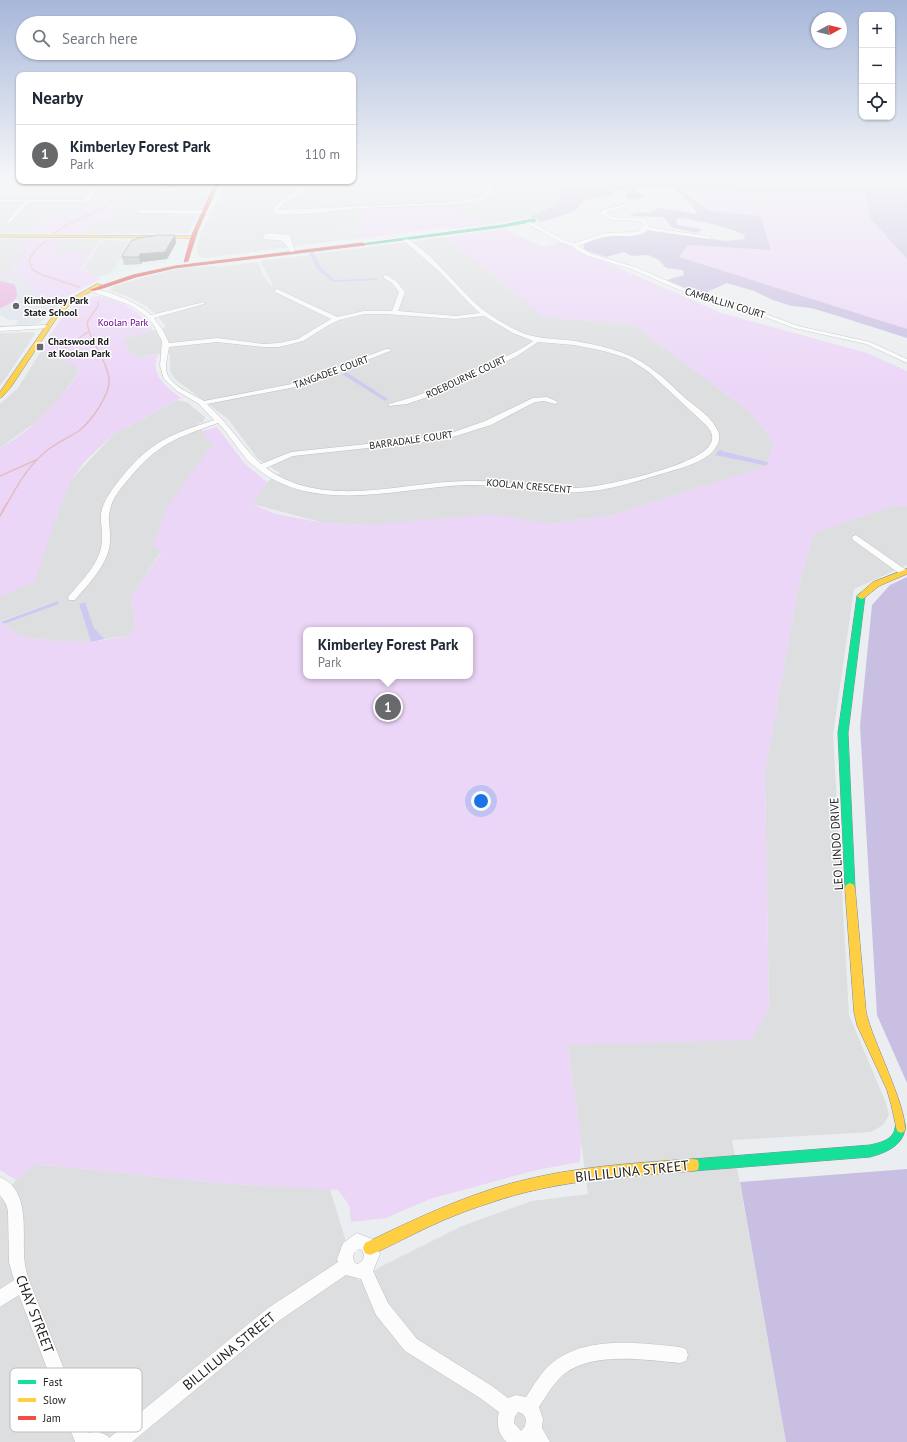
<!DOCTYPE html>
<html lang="en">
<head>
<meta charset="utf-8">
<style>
	:root { --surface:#fff; --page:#f2f2f3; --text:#1f2937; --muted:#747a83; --line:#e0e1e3; --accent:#68696a }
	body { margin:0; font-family:"PT Sans",sans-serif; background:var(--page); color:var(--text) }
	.controls { position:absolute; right:12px; top:12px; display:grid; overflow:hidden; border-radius:8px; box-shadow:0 1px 3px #0004 }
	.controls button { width:36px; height:36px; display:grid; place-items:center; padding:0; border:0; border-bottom:1px solid var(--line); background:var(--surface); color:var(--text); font:20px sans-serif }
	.compass { position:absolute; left:811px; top:12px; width:36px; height:36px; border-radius:50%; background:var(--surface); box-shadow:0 1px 3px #0004; rotate:82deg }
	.you { position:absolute; left:481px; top:801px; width:14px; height:14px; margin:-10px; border:3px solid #fff; border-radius:50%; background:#1a73e8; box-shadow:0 0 0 6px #1a73e833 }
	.badge { display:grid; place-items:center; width:26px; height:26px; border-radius:50%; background:var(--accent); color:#fff; font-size:13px; font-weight:700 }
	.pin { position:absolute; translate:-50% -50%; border:2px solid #fff; box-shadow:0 1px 4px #0006 }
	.popup { position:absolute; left:303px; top:627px; width:170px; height:52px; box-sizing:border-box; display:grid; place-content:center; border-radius:8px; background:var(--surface); filter:drop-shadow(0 1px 3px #0005); font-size:13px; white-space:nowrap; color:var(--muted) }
	.popup b { font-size:15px; color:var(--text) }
	.popup::after { content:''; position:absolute; left:50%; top:100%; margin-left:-8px; border:8px solid transparent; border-top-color:var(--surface) }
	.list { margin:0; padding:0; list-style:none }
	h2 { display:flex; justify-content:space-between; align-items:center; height:52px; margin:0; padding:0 16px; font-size:17px }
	h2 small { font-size:13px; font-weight:400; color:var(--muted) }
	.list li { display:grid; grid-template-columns:26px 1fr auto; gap:12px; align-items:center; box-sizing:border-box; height:60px; padding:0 16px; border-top:1px solid var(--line) }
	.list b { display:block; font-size:15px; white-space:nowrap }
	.list p { margin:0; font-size:13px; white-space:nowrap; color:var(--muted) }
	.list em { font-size:13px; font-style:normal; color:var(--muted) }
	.icon { flex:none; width:22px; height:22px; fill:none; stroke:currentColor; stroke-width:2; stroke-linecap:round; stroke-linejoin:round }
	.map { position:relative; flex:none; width:907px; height:1442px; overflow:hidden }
	.search { position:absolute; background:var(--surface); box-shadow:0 1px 3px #0004; left:16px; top:16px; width:340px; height:44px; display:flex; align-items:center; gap:10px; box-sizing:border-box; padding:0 14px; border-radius:22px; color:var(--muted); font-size:15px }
	.panel { position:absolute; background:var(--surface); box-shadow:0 1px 3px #0004; left:16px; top:72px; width:340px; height:112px; border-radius:8px }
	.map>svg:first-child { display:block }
	.residential { fill:#dcdedf }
	.commercial { fill:#dff1ed }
	.education { fill:#dce2eb }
	.grass { fill:#cdc9f0 }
	.forest { fill:#c9bfe2 }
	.park { fill:#ecd6f8; fill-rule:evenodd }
	.pitch { fill:#e9b2dd }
	.parking { fill:#dedfe0 }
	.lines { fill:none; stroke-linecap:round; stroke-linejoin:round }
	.stream-far1 { stroke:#e6bbc2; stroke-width:1.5 }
	.stream { stroke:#e6bbc2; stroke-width:2 }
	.street-casing { stroke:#bebfc0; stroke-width:1 }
	.fast-casing { stroke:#81899c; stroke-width:1 }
	.slow-casing { stroke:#81899c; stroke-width:1 }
	.jam-casing { stroke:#81899c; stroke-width:1 }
	.street { fill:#fcfcfd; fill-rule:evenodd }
	.fast { fill:#16e098; fill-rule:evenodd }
	.slow { fill:#ffcf43; fill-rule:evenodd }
	.jam { fill:#f24e42; fill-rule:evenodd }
	.wall { fill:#b4b8b9 }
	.shaded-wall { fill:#929696 }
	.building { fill:#d1d6d7; stroke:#929696 }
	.poi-dot { fill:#68696a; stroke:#fff; stroke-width:1.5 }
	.labels { text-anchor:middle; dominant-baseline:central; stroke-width:3; stroke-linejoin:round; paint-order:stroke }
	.far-poi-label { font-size:10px; font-weight:bold; fill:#222; stroke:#fff; text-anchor:start }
	.far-street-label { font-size:10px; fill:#222; stroke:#fff }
	.far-park-label { font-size:10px; fill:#66018f; stroke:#fff }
	.street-label { font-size:12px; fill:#222; stroke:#fff }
	.near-street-label { font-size:14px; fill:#222; stroke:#fff }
	.key { fill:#fff; stroke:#bdbdbd; stroke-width:1 }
	.key-label { font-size:11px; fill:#222 }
</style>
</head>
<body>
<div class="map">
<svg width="907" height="1442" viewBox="0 0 907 1442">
	<rect width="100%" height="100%" fill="#ebeef0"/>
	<path class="residential" d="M0 180 19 181H108L101 186 103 189 91 199 90 204 81 214H47L30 233H0Z
		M558 180 561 198 548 210 532 217 515 220 485 225 463 215 385 208 364 209 360 225H341V240L207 258 199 257 197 248 200 235 220 198 225 181Z
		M137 181H212L205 203 188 233 83 234 90 223H107Z
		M447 237 543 317 633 324 749 411 773 441 768 462 722 451 720 449 716 455 768 466 613 515 548 524 369 525 324 523 252 504 267 482 280 473 258 459 228 419 175 379 170 371V353L138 357 132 356 122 339 166 327 155 313 146 306 133 299 110 290 112 287 144 277 179 269 210 266 219 267 258 262 263 275 271 286 273 285 260 261 310 255 317 268 333 282 376 278 335 280 321 267 314 254Z
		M0 239H25L16 251H26L8 274H0Z
		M63 239H101L92 252H53Z
		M33 332 35 334 5 379 0 385V333Z
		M41 351 76 366 79 372 59 399 39 420 0 448V404L18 388Z
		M178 400 188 403 205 417 203 422 197 424 215 448 154 548 163 549 131 597 135 627 128 636 105 639 94 628 85 602 79 604 91 642 54 641 20 636 4 624 59 604 58 601 0 621V596L55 520 71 480 114 434Z
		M894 505 907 506V565L854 589 833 735 849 1015 886 1103 889 1115 883 1125 871 1132 732 1140 786 1442H0V1199L16 1180 35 1165 57 1166 217 1183 330 1189 358 1281 382 1266 462 1226 532 1201 588 1194 568 1045 769 1009 765 772 798 589 814 533Z"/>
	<path class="commercial" d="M101 239 181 240 184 241 183 257 182 259 143 266 100 279 81 268Z"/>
	<path class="education" d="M340 225H360L357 239 341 240Z
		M0 276H19L39 298 63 299 42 321 36 324 15 325 19 320H8L5 317 0 315Z"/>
	<path class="grass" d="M313 252 321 267 335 280 377 278V280L333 282 315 268H317L309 253Z
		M346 372 388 399 385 401 342 374Z
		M720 449 722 451 768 462V466L715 455Z
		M58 601 59 604 4 624 0 622Z
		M85 602 94 628 105 639 91 642 79 604Z"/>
	<path class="forest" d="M558 180H907V338L838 316 811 308 792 306 773 300 754 291 727 283 705 293 693 291 667 280 684 275 683 270 666 268 659 260 648 255 632 256 624 252 606 257 585 250 583 244C591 240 602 237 611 235 623 234 639 239 649 230L726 241 744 239 745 236C735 228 692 219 678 218L676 221 677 225 700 229 701 230 698 233 673 228 663 217 629 216 635 213 651 212 659 208 697 214 691 204 674 188 636 187 635 191 645 196 636 200 626 198 627 193 625 190H614L613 192 615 194 584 201 573 212 541 222 530 216C540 213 557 208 560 197 561 192 558 185 558 180Z
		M907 577V1083L877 1015 860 726 872 605 890 585Z
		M907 1169V1442H786L740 1182Z"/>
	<path class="park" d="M108 181H137L107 223H90L83 234 30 233 47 214H82C86 209 93 195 97 192 99 191 101 191 103 189L101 187Z
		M682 191 865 192 870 218 907 259V329L679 257 688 245 771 250 760 216 709 211Z
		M459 205 463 215 485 225 453 229 449 227 357 239 364 209Z
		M505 229 544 247 560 242 721 313 867 353 907 371V506L894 505 814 533 798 589 765 772 769 1009 751 1040 568 1045 581 1141 580 1162 537 1170 430 1199 386 1218 351 1222 349 1205 338 1190 217 1183 57 1166 35 1165 16 1180 0 1170V621L20 636 54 641 91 642 128 636 135 627 131 597 163 550 153 548 166 509 209 449 215 448 202 431 217 427 245 464 267 482 252 504 276 514 324 523 369 525 492 514 548 524 613 515 767 466 773 441 749 411 633 324 543 317 447 237ZM306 630H470V676H306Z
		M25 239H63L53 252H92L81 268 100 279 63 299 39 298 19 276H0V274H8L26 251H15Z
		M99 296C125 303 138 309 153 331L123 339 132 356 138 357 158 355C149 374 167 388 181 398L114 434 86 460 71 480 55 520 35 582 0 596V448C33 430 57 403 79 373L76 366 41 351C54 329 69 298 99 296Z"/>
	<path class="pitch" d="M0 281 14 284C22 298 13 303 0 308Z"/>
	<path class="parking" d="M104 240 130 241 129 246 112 272 97 277 83 268 101 242Z"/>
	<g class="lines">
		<path class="stream-far1" d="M54 233 65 226 105 207 127 181
			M47 240 35 250 29 260 32 269 42 275 79 287
			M57 353 88 332
			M0 476 36 460
			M7 504C18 484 27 468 44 453 55 443 69 438 80 430 92 420 111 394 109 378 106 357 89 342 87 322L98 306V302"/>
		<path class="stream" d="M0 516 7 503"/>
		<defs>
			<path id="street" d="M193 181H199C190 187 168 195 158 190L174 188Z
				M235 181H482L491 183V192L485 199 460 204 361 208 303 214H277L274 212V207C283 197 297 195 303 183L237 182ZM308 183H482L487 185V192L481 197 460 202 279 210V208C287 198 301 196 308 183Z
				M92 189 96 190 91 199 83 202H29L9 224 6 222 7 221 24 202H0V200H82L87 197Z
				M629 203 631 205 606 212 607 213 614 217 644 219 650 225 648 227 712 237 709 239 646 230C637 240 619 234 606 237 597 238 587 243 578 246L592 254 635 267 693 292 745 306 798 326 870 342 907 359V363L866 344 794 328 741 308 689 294 631 269 588 256 576 250 573 246 562 243 524 222 529 221 566 241 575 243 605 233 635 232 639 231 644 225 641 221 613 220 601 214 602 210Z
				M139 210H206L209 212 206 214 137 213V211Z
				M269 233 290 235 295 253H291C281 235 283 242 264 239L263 235Z
				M405 237C430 252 452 281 473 301 485 313 501 322 516 330 535 340 555 338 575 341 603 346 631 352 653 370 665 378 675 389 685 398 696 407 712 417 718 431 722 440 716 449 709 455 696 465 677 469 661 474 634 482 608 491 579 492 542 494 505 484 467 485 413 487 358 503 304 491 281 485 259 474 244 456 235 445 228 433 218 423 174 439 158 443 127 481 120 489 112 499 110 510 107 520 111 530 110 540 110 563 89 583 75 600H69L68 598 69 596C82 580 102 562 102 539 103 529 99 519 102 509 105 498 114 487 121 478 152 440 170 435 214 420L199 404 177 391 164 379 160 366 162 341 153 324 146 316 130 305 90 291V289C105 288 140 304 151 315L204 302V304L154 318 164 332 169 343 217 338 263 344 279 343 298 339 331 319 275 292 274 291 277 289 337 317 364 311H392L399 292 392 283 384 278V276L386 275 396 281 405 292 398 311 456 316 480 313 470 304 441 273 403 240V238ZM364 314H385L456 319 484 316 513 333 533 341C520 351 504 357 489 364 456 380 425 395 389 404V406L407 404 445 391 517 356 538 342 574 345 604 351 627 358 649 372 706 425C712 431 715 439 709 446 696 466 603 487 578 488 542 489 506 480 469 481 403 481 325 511 266 468L293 456 424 442 456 436 491 425 535 402 544 401 555 404 558 402 547 397 533 398 485 421 454 432 424 438 291 452 261 464 249 452 222 419 207 404 301 386 390 351V349H386L297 383 204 401C191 393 168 386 166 369 166 361 168 354 169 347L217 342 263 347H279L303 341 327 326 339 320Z
				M48 325 50 326V328L0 331V327Z
				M856 535 906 570V574H900L853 540 852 538 853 536Z
				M0 1177C29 1189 23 1228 24 1252 24 1262 26 1271 29 1280L89 1433 95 1430 108 1436 109 1438 268 1308 338 1262 337 1259 343 1243 357 1233 372 1239 380 1254 373 1271 388 1303 417 1339 492 1386 508 1398 516 1395 526 1397C534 1385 541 1372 552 1363 587 1335 639 1343 680 1347L686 1349 688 1355 686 1361 680 1363C645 1360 592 1351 563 1375 553 1384 546 1396 539 1407L543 1419 542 1428 550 1442H507C498 1435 496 1422 499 1412L480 1398 405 1351 376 1315 361 1279 346 1275 280 1320 132 1442H75L19 1295 0 1307V1289L14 1280 9 1262 8 1211 6 1204 0 1195ZM359 1249 362 1250 364 1255 363 1260 358 1264 355 1263 353 1258 354 1253ZM518 1412 523 1414 526 1419 525 1426 521 1431 514 1423 515 1416Z"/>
			<path id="fast" d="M534 219 536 221 503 227 363 245 361 244 503 225Z
				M861 593 865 596 848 733 855 888 854 891 850 893 846 891 845 888 838 733 857 596Z
				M901 1121 905 1123C907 1145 885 1153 870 1157L693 1171 688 1170 687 1165 688 1160 693 1159 870 1145C878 1143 890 1141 894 1132 895 1129 895 1126 897 1123Z"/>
			<path id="slow" d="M0 235 193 236 195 237 193 238 0 237Z
				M97 284 102 285 73 302 56 319 11 387 2 397 0 398V392L52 317 69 300Z
				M907 569V574L879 586 864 598 861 599 857 596 873 582Z
				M850 883 854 885 855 888 866 1012C872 1040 907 1106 905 1131L901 1133 897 1131 891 1104 887 1090 857 1025 854 1012 845 888 846 885Z
				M693 1159 698 1160 699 1165 698 1170 693 1171C625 1177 555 1180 490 1203 464 1211 438 1222 414 1234 399 1241 385 1249 370 1255L365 1253 363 1248 365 1243C413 1220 461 1197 512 1183 571 1167 632 1163 693 1159Z"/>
			<path id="jam" d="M216 181H220L198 230 188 261 184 262 191 237Z
				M363 243 365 244V245L175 268 136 277 94 291 89 290 133 275 175 266Z"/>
		</defs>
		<use href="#street" class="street-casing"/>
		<use href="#fast" class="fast-casing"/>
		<use href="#slow" class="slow-casing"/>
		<use href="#jam" class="jam-casing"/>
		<use href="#street" class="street"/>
		<use href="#fast" class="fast"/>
		<use href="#slow" class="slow"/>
		<use href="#jam" class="jam"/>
	</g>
	<path class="wall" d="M175 235 176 243 167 259 142 262 141 264 124 265 122 257 135 240Z"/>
	<path class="shaded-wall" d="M175 235 176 243 167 259 142 262 141 264 139 257 140 254Z"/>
	<path class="building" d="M155 235H175L165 252 140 254 139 257H122V256L132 240H135L137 238 154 236Z"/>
	<linearGradient id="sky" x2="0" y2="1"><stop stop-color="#a7b7d9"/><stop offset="0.47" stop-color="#f6f7f8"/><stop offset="1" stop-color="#f6f7f8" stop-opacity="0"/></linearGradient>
	<rect width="907" height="382" fill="url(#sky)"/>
	<g class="poi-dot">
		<circle cx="16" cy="306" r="4"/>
		<rect x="36" y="343" width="8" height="8" rx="2"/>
	</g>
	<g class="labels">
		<g class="far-poi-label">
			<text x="24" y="300">Kimberley Park<tspan x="24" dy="12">State School</tspan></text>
			<text x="48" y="341">Chatswood Rd<tspan x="48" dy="12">at Koolan Park</tspan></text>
		</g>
		<g class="far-street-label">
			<text transform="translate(725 303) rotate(17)">CAMBALLIN COURT</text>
			<text transform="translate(331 372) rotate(-20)">TANGADEE COURT</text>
			<text transform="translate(466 377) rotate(-25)">ROEBOURNE COURT</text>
			<text transform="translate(411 440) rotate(-8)">BARRADALE COURT</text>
			<text transform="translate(529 486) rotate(5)">KOOLAN CRESCENT</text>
		</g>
		<g class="far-park-label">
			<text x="123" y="322">Koolan Park</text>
		</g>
		<g class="street-label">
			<text transform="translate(836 844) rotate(-93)">LEO LINDO DRIVE</text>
		</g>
		<g class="near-street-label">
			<text transform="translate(632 1171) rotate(-6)">BILLILUNA STREET</text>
			<text transform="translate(35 1314) rotate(69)">CHAY STREET</text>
			<text transform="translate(229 1351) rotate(-39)">BILLILUNA STREET</text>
		</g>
	</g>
	<rect x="10" y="1368" width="132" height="64" rx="6" class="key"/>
	<rect x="18" y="1380" width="18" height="4" fill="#16e098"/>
	<rect x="18" y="1398" width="18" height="4" fill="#ffcf43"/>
	<rect x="18" y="1416" width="18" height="4" fill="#f24e42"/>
	<g class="key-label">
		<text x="43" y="1386">Fast</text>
		<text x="43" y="1404">Slow</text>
		<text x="43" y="1422">Jam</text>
	</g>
</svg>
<div class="controls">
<button>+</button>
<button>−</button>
<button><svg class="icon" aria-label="locate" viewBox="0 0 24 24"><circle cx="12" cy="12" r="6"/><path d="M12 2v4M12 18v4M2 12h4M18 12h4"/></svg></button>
</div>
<svg class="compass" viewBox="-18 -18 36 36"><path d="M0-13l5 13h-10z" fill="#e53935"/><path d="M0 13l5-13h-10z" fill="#747a83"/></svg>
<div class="you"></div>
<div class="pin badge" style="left:388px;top:707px">1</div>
<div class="popup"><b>Kimberley Forest Park</b>Park</div>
<div class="search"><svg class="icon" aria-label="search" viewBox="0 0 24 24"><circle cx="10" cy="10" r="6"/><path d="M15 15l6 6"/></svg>Search here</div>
<section class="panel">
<h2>Nearby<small></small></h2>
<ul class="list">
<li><span class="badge">1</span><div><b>Kimberley Forest Park</b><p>Park</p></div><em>110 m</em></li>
</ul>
</section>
</div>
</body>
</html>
